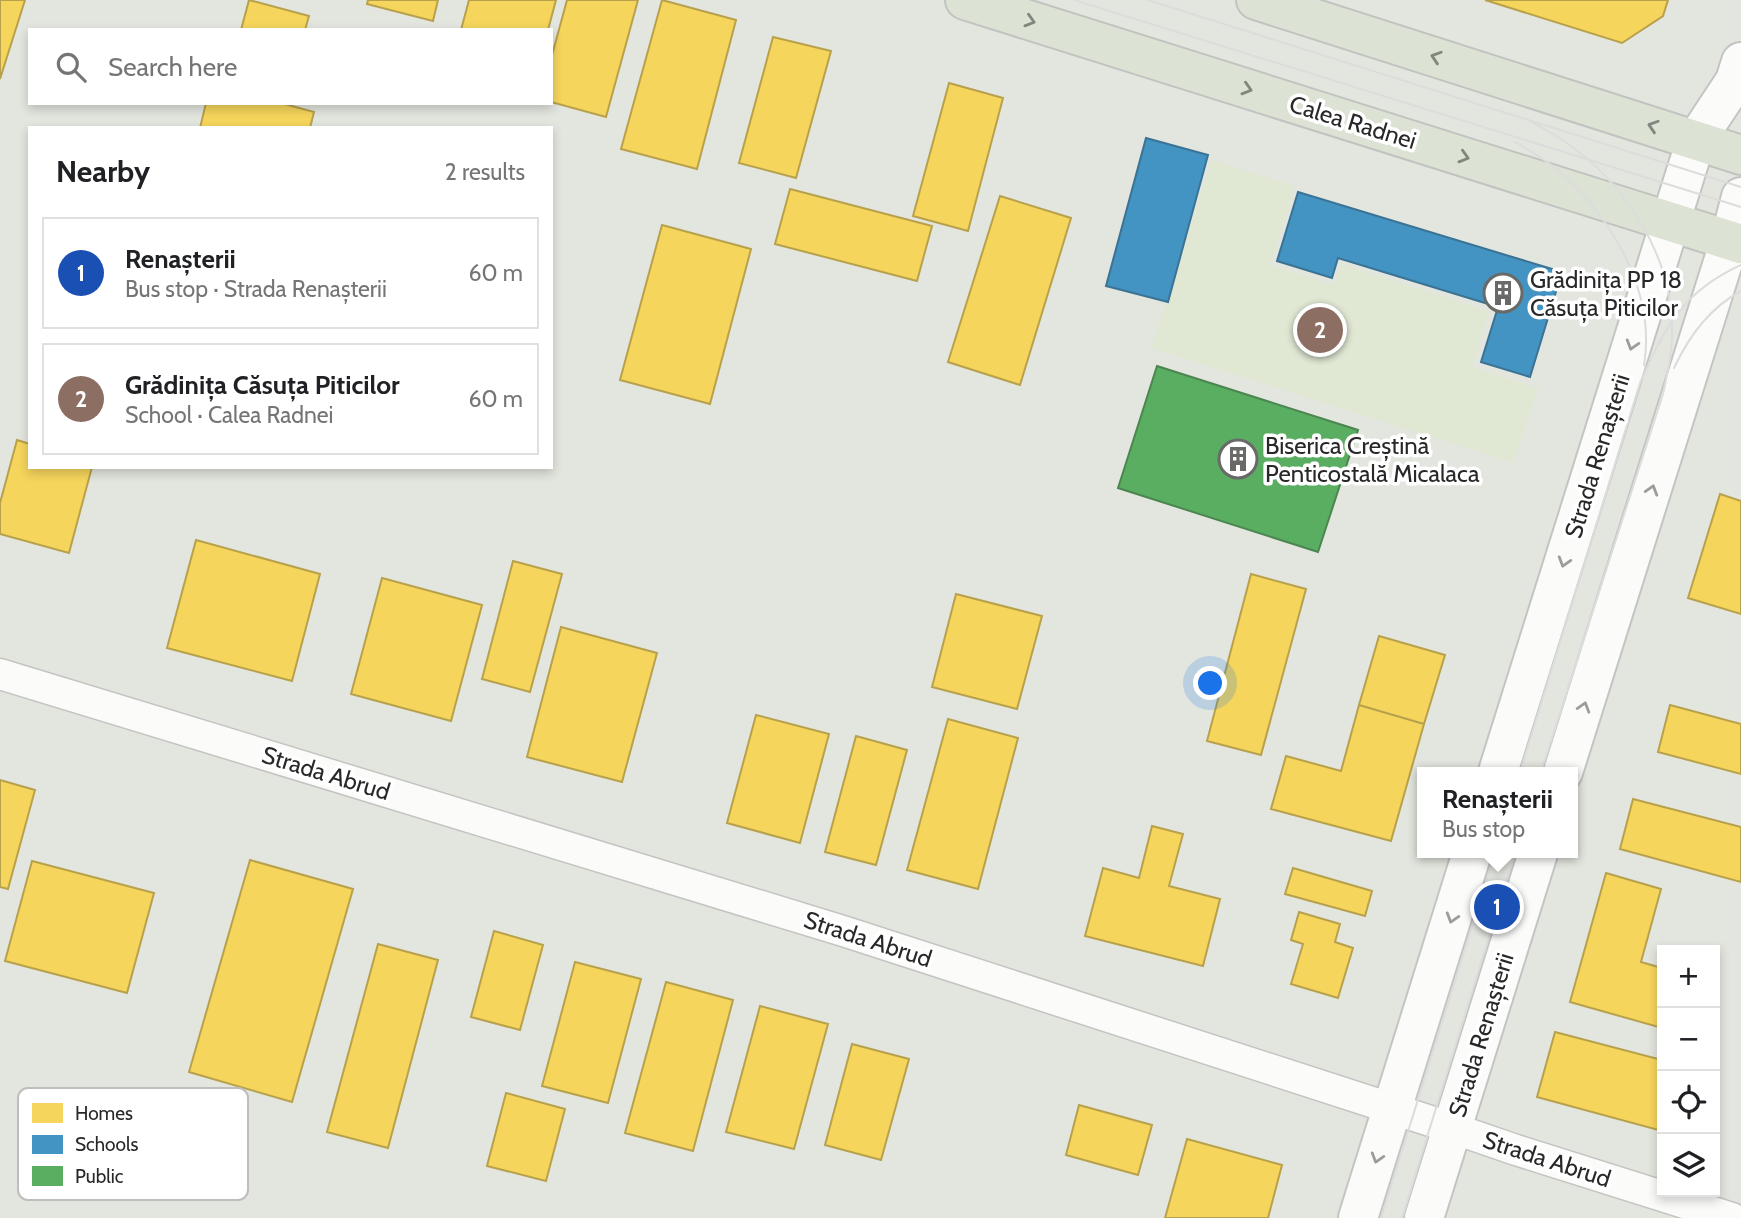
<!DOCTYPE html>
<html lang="en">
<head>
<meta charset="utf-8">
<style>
	:root { --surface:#fff; --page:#f2f2f2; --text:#202124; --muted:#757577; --line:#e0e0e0; --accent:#ea580c }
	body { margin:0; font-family:Cabin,sans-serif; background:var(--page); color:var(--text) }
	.controls { position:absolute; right:21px; bottom:21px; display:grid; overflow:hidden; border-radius:0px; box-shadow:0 4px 10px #0003 }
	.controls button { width:63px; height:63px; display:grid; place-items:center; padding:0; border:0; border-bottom:2px solid var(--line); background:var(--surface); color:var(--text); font:35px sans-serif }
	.you { position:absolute; left:1211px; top:684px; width:24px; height:24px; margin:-18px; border:5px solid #fff; border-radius:50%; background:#1a73e8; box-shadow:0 0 0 10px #1a73e833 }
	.badge { display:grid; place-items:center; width:46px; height:46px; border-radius:50%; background:var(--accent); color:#fff; font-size:23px; font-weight:700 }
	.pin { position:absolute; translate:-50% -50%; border:4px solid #fff; box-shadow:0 2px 7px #0006 }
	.popup { position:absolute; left:1417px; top:767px; width:161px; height:91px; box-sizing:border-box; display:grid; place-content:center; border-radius:0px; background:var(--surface); filter:drop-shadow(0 2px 5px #0005); font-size:23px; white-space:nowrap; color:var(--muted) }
	.popup b { font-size:26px; color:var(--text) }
	.popup::after { content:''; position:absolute; left:50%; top:100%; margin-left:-14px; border:14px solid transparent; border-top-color:var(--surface) }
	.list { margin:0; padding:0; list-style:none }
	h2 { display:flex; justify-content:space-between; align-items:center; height:91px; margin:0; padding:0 28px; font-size:30px }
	h2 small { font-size:23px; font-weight:400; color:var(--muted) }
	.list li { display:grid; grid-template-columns:46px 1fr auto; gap:21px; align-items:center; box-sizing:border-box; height:112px; margin:0 14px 14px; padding:0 14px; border:2px solid var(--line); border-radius:0px }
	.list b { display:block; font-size:26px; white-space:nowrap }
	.list p { margin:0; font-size:23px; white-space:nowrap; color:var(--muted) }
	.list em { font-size:23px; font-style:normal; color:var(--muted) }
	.icon { flex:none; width:38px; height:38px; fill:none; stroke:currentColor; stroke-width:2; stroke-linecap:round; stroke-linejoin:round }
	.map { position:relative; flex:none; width:1741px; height:1218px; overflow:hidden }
	.search { position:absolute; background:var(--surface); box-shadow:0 4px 10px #0003; left:28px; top:28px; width:525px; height:77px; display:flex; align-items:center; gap:18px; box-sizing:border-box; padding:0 24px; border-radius:0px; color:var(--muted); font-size:26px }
	.panel { position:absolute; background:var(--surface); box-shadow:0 4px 10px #0003; left:28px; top:126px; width:525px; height:343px; border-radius:0px }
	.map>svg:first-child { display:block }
	.education { fill:#e0e8d4 }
	.homes { fill:#f6d55c; stroke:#b8a14c; stroke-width:2 }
	.schools { fill:#4393c3; stroke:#3b7394; stroke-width:2 }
	.public { fill:#5aae61; stroke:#4b8650; stroke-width:2 }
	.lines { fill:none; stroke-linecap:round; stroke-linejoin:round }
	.street-casing { stroke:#c4c4c3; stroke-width:33 }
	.secondary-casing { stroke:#c4c4c3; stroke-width:42 }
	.primary-casing { stroke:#c2c3c0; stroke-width:42 }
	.street { stroke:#fbfbfa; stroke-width:30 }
	.secondary { stroke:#fbfbfa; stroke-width:38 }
	.primary { stroke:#dce3d5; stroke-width:38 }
	.tram { stroke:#dddcdd; stroke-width:2 }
	.oneway { stroke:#82867e }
	.oneway2 { stroke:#9c9c9c }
	.labels { text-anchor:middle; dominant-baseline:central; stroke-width:7; stroke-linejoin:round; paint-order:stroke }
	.street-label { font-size:24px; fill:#282828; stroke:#fff }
	.poi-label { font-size:24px; fill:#282828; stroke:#fff; text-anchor:start }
	.key { fill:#fff; stroke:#bebebe; stroke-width:2 }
	.key-label { font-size:19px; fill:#282828 }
</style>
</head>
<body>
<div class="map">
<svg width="1741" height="1218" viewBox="0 0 1741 1218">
	<rect width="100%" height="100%" fill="#e3e6de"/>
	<path class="education" d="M1212 160 1295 186 1270 265 1334 285 1341 264 1489 311 1472 367 1538 388 1514 463 1151 348Z"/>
	<path class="homes" d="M0 0H25L0 79Z
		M249 0 309 16 305 30H241Z
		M368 0H438L433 21 367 4Z
		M469 0H556L548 30H461Z
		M567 0H638L606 117 551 102V59Z
		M662 0 736 20 697 169 621 149Z
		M1485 0H1668L1663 16 1622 43Z
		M773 37 831 51 796 178 739 163Z
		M949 83 1003 98 968 231 913 216Z
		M206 103H281L314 112 310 128H200Z
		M790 189 932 226 917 281 775 244Z
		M1000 196 1071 218 1020 385 948 362Z
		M662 225 751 249 710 404 620 380Z
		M17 440 30 444V467H92L69 553 0 534V503Z
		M1720 494 1741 501V614L1688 598Z
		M196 540 320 574 292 681 167 648Z
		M513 561 562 574 530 692 482 679Z
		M1251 574 1306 589 1261 755 1207 741Z
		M382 578 482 605 451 721 351 694Z
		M956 594 1042 616 1017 709 932 687Z
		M561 627 657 653 622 782 527 757Z
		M1379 636 1445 655 1424 724 1359 705Z
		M1359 705 1424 724 1391 841 1271 809 1286 756 1341 771Z
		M1670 705 1741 724V774L1658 752Z
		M756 715 829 734 800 843 727 823Z
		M948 719 1018 738 978 889 907 870Z
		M856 736 907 750 876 865 825 852Z
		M0 780 35 790 8 889 0 887Z
		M1633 799 1741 827V882L1620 849Z
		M1152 826 1183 834 1169 886 1220 899 1203 966 1085 936 1103 868 1139 878Z
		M250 860 353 889 292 1102 189 1072Z
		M32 861 154 893 127 993 5 961Z
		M1293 868 1372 891 1365 916 1285 894Z
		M1606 873 1661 889 1641 962 1662 968V1028L1570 1002Z
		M1299 912 1340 924 1335 942 1353 948 1338 998 1291 984 1303 944 1291 940Z
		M494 931 543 945 520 1030 471 1017Z
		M378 944 438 960 388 1148 327 1132Z
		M575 962 641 979 608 1103 542 1086Z
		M666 982 733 1000 693 1151 625 1133Z
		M760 1006 828 1024 794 1149 726 1132Z
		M1555 1032 1662 1060V1131L1537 1097Z
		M852 1044 909 1059 881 1160 825 1145Z
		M506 1093 565 1109 546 1181 487 1166Z
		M1079 1105 1152 1125 1138 1175 1066 1155Z
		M1187 1139 1282 1165 1268 1218H1165Z"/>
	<path class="schools" d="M1146 138 1208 155 1168 302 1106 286Z
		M1298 192 1562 272 1530 377 1481 362 1498 307 1338 258 1332 278 1277 261Z"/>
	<path class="public" d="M1157 366 1358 430 1318 552 1118 488Z"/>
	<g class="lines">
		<defs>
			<path id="street" d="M0 674 843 931 1452 1128 1516 1150 1732 1218"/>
			<path id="secondary" d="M1498 772 1696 140 1735 81 1741 62
				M1563 772 1730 240 1741 197
				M1358 1218 1472 853
				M1424 1218 1538 853"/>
			<path id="primary" d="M965 0 1741 244
				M1256 0 1741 155"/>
		</defs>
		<use href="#street" class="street-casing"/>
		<use href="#secondary" class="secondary-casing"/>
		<use href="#primary" class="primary-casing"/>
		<use href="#street" class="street"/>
		<use href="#secondary" class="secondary"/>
		<use href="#primary" class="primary"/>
		<path class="tram" d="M1074 0 1741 207
			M1148 0 1741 187
			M1527 119C1539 127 1553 133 1564 141 1627 184 1674 258 1672 335 1672 355 1667 374 1663 394L1541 772
			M1515 142C1530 151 1547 160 1560 172 1613 219 1656 293 1644 365
			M1674 368C1689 336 1709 308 1741 291
			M1520 772 1640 383C1665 327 1682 292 1741 265
			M1381 1218 1495 853
			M1402 1218 1515 853"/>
	</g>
	<defs><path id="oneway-chevron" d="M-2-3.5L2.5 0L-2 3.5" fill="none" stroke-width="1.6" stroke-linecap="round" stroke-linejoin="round" transform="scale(1.75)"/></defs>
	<g class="oneway">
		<use href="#oneway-chevron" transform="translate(1030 21) rotate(17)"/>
		<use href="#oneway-chevron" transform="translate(1436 57) rotate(-162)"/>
		<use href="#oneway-chevron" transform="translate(1247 89) rotate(17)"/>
		<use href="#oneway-chevron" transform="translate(1653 126) rotate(-162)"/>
		<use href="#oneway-chevron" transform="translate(1464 157) rotate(17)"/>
	</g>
	<g class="oneway2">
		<use href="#oneway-chevron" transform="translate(1632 345) rotate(107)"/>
		<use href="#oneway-chevron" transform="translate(1652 490) rotate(-73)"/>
		<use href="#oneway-chevron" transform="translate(1564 562) rotate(107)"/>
		<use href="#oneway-chevron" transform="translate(1584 707) rotate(-73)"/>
		<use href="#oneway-chevron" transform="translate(1452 918) rotate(107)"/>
		<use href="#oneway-chevron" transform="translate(1377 1158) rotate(107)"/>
	</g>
	<defs>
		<symbol id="building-ring" viewBox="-11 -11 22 22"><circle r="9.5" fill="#fff" stroke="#696a68" stroke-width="1.5"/><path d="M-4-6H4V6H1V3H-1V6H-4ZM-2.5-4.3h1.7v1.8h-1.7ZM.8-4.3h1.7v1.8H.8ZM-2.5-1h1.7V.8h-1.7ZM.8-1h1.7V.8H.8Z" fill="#696a68"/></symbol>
	</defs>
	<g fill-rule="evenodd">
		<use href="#building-ring" x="1481" y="271" width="44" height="44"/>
		<use href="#building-ring" x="1216" y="437" width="44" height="44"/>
	</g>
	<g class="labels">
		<g class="street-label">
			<text transform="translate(1353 122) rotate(17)">Calea Radnei</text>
			<text transform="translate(1597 456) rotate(-73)">Strada Renașterii</text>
			<text transform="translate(326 773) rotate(17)">Strada Abrud</text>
			<text transform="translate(868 939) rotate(18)">Strada Abrud</text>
			<text transform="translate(1481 1035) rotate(-73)">Strada Renașterii</text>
			<text transform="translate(1547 1159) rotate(18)">Strada Abrud</text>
		</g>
		<g class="poi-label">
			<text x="1530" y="279">Grădinița PP 18<tspan x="1530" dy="28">Căsuța Piticilor</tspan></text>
			<text x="1265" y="445">Biserica Creștină<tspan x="1265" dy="28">Penticostală Micalaca</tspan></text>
		</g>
	</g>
	<rect x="18" y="1088" width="230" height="112" rx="10" class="key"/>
	<rect x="32" y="1103" width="31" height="20" fill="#f6d55c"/>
	<rect x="32" y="1135" width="31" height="19" fill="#4393c3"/>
	<rect x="32" y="1166" width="31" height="20" fill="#5aae61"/>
	<g class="key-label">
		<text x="75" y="1120">Homes</text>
		<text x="75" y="1151">Schools</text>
		<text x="75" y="1183">Public</text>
	</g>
</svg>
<div class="controls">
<button>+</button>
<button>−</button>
<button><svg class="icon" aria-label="locate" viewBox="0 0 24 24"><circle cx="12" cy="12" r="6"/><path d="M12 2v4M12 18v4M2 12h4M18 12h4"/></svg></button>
<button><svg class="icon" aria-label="layers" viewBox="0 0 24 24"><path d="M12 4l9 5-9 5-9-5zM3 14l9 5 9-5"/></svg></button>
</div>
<div class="you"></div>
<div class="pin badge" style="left:1497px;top:907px;background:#1a4fb4">1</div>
<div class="popup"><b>Renașterii</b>Bus stop</div>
<div class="pin badge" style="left:1320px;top:330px;background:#8d6e63">2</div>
<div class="search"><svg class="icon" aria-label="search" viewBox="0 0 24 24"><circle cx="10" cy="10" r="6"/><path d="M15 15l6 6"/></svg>Search here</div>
<section class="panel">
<h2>Nearby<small>2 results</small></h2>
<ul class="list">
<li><span class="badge" style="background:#1a4fb4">1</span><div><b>Renașterii</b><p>Bus stop · Strada Renașterii</p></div><em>60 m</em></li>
<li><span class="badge" style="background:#8d6e63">2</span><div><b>Grădinița Căsuța Piticilor</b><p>School · Calea Radnei</p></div><em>60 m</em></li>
</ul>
</section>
</div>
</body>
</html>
